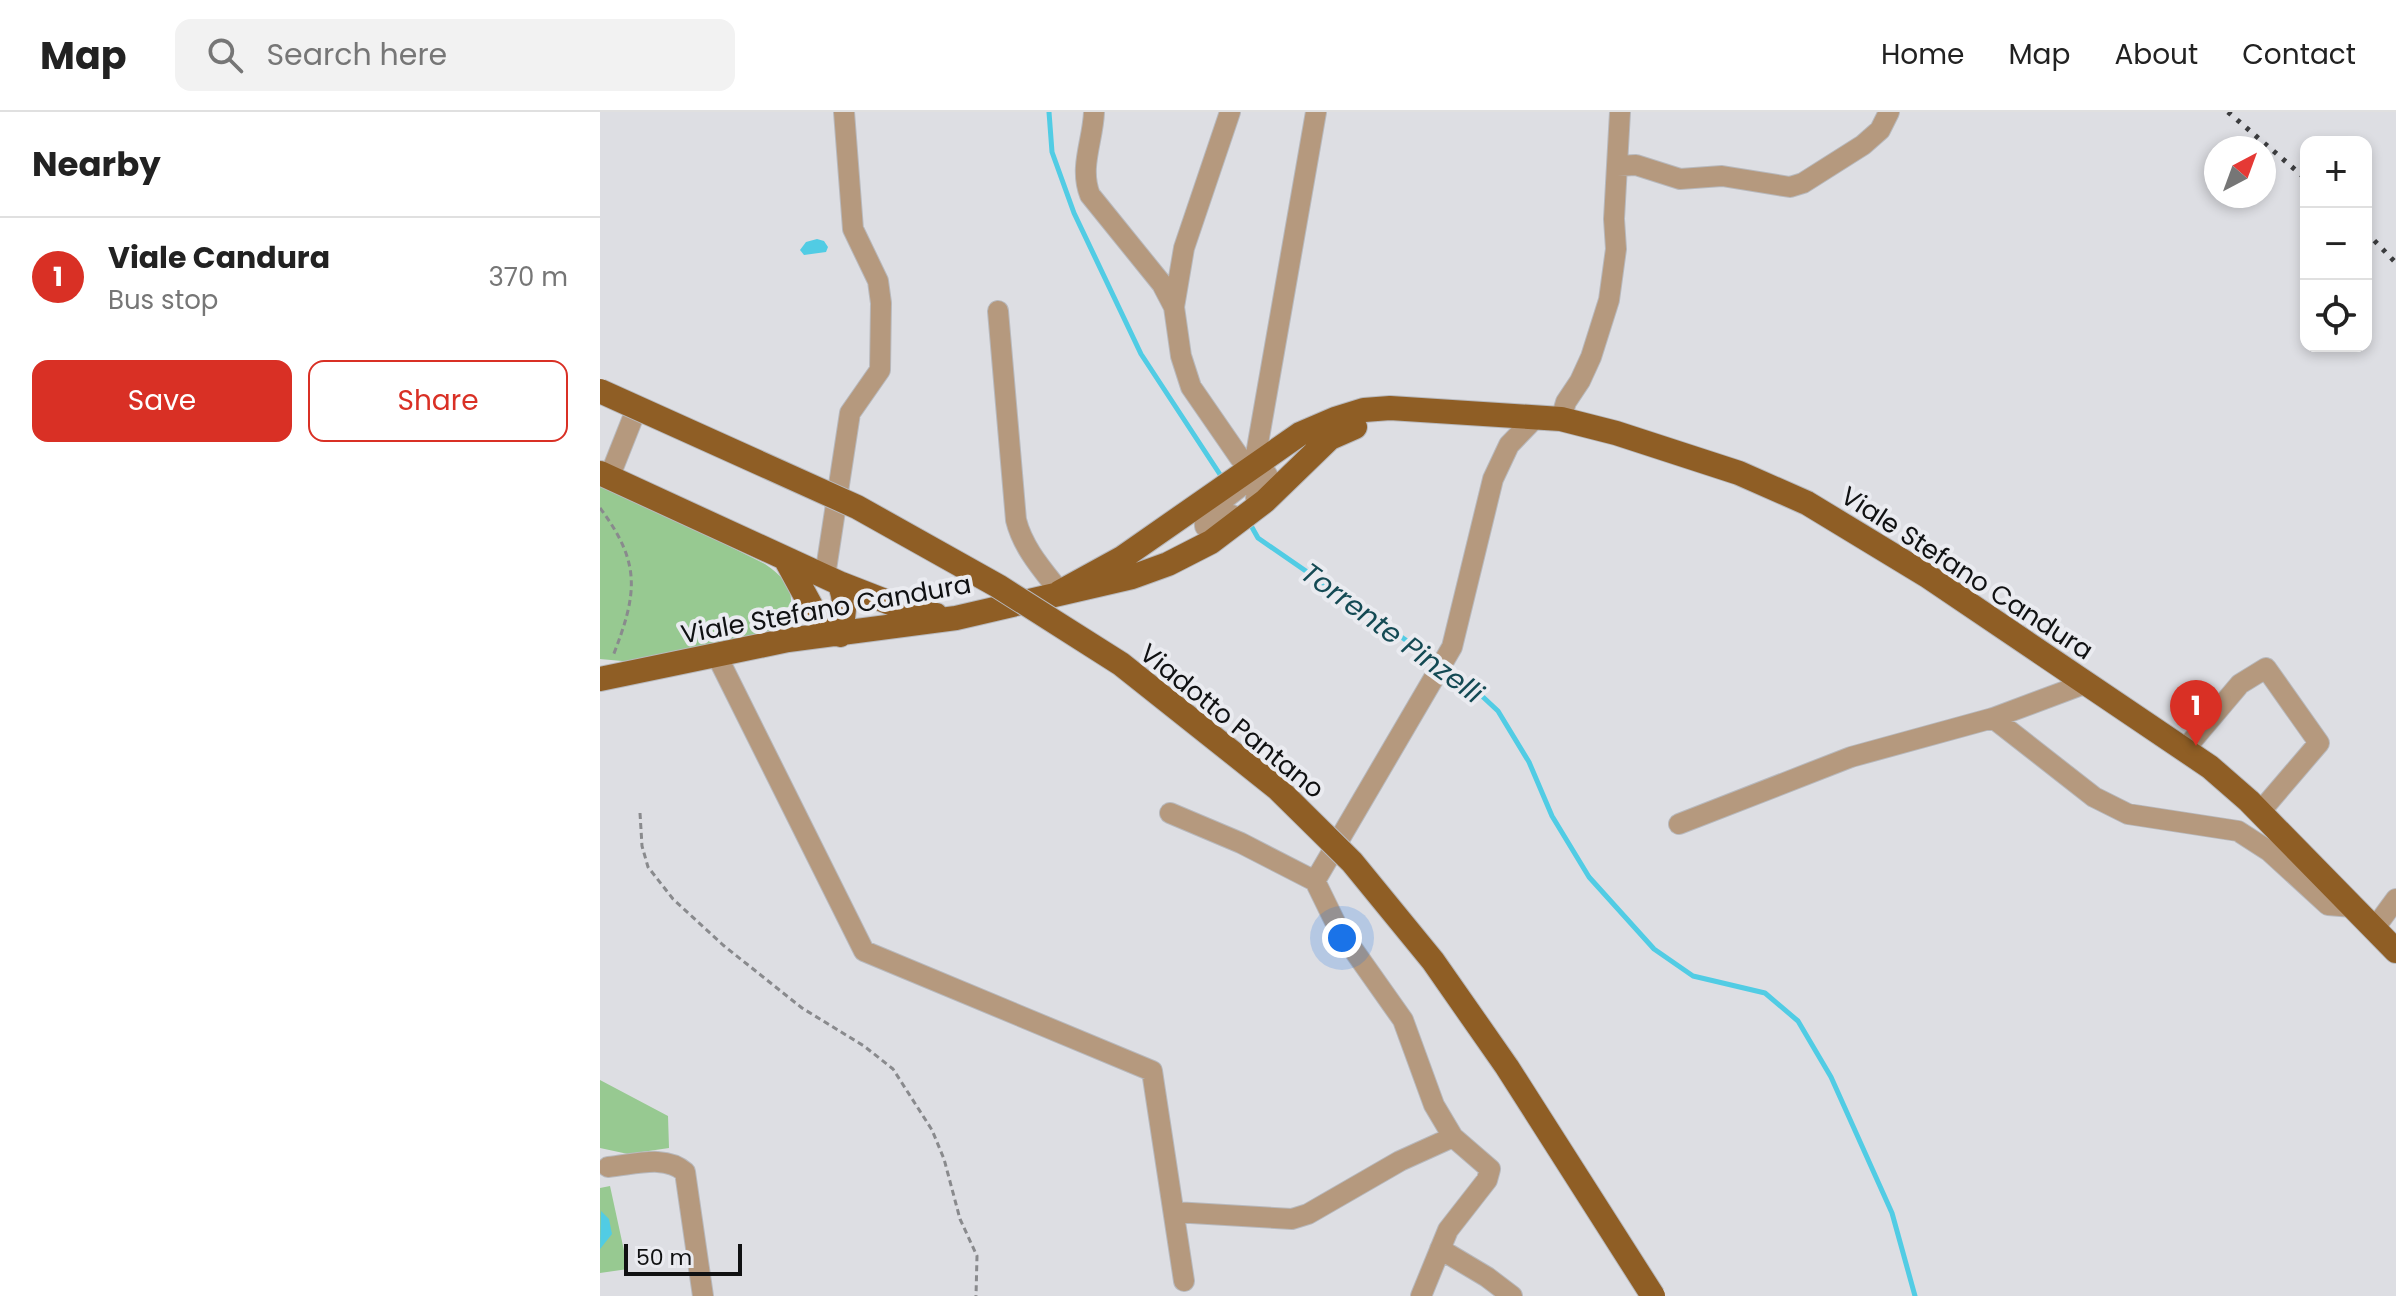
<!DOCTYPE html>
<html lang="en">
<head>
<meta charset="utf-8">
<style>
	:root { --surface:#fff; --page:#f2f2f2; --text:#222; --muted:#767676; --line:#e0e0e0; --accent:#d93025 }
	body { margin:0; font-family:Poppins,sans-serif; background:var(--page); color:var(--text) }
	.controls { position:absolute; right:24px; top:24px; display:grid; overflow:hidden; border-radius:16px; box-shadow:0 4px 12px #0003 }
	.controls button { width:72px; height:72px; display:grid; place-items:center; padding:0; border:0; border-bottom:2px solid var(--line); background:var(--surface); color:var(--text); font:40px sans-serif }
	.compass { position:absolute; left:1604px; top:24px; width:72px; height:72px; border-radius:50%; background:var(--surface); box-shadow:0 4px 12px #0003; rotate:41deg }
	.scale { position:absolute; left:24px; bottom:20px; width:118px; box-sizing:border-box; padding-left:8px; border:4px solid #101112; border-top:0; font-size:22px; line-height:28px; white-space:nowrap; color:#101112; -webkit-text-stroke:6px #eaebf0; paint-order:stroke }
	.you { position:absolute; left:742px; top:826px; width:28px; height:28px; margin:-20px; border:6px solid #fff; border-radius:50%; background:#1a73e8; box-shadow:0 0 0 12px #1a73e833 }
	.badge { display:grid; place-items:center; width:52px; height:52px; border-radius:50%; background:var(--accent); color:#fff; font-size:26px; font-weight:700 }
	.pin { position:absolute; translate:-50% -66px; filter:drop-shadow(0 2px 4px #0008) }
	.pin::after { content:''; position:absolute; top:42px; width:28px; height:24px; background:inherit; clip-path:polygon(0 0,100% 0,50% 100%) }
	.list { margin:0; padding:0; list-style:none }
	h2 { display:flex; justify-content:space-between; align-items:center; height:104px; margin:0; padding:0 32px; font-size:34px }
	h2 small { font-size:26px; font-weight:400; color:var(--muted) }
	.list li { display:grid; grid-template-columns:52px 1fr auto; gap:24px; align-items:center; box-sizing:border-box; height:120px; padding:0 32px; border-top:2px solid var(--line) }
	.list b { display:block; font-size:30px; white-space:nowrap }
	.list p { margin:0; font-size:26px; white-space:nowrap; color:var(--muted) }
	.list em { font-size:26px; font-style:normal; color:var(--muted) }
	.actions { display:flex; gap:16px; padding:24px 32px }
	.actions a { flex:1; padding:18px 0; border:2px solid var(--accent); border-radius:16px; text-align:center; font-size:28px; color:var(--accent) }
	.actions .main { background:var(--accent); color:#fff }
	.icon { flex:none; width:44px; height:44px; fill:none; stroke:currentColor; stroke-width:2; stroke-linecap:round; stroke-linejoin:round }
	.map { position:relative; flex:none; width:1796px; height:1184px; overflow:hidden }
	header { display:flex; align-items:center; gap:48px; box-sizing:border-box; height:112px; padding:0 40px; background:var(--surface); border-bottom:2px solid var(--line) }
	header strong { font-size:38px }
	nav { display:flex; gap:44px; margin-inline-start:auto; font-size:28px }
	.search { width:560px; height:72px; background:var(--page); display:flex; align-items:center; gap:20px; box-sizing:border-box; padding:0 28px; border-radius:16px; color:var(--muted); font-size:30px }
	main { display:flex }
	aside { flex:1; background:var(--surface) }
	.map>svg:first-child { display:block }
	.green { fill:#97c991 }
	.water { fill:#51cce4 }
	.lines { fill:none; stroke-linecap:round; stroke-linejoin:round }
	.stream { stroke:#51cce4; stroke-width:5 }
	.minor-casing { stroke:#b8b9bd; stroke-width:22 }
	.major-casing { stroke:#b8b9bd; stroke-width:26 }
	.path { stroke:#898a8d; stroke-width:3; stroke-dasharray:6 4; stroke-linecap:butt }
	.minor { stroke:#b5997e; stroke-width:20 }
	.major { stroke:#8f5e25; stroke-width:24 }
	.rail { stroke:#3b3c3e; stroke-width:5; stroke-dasharray:4 8; stroke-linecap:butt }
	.major-bridge-casing { stroke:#b8b9bd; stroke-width:26; stroke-linecap:butt }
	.major-bridge { stroke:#8f5e25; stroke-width:24 }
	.labels { text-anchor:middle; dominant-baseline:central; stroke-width:8; stroke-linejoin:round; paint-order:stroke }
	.street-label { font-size:26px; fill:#101112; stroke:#eaebf0 }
	.water-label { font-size:28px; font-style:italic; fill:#144a54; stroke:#eaebf0 }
</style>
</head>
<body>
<header>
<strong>Map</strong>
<div class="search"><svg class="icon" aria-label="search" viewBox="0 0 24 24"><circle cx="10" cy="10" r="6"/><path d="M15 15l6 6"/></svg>Search here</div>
<nav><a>Home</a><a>Map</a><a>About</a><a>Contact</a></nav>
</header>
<main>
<aside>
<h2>Nearby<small></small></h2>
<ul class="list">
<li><span class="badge">1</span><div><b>Viale Candura</b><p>Bus stop</p></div><em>370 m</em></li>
</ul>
<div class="actions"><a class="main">Save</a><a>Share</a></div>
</aside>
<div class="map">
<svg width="1796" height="1184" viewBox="0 0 1796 1184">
	<rect width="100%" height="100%" fill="#dddee3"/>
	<path class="green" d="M0 370 165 452C191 470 199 485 182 514L156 524 33 550 0 547Z
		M0 968 68 1004 69 1036 28 1042 0 1036Z
		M10 1074 28 1157 0 1161V1076Z"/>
	<path class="water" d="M217 127 224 129 228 135 226 140 204 143 200 138 206 130Z
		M1 1099 9 1107 12 1122 0 1137Z"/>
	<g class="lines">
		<path class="stream" d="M449 0 452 40 474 101 541 242 623 367
			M649 410 658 426 839 551
			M847 557 868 571 898 599 929 650 952 704 989 765 1054 837 1093 864 1165 881 1198 909 1231 965 1292 1101 1315 1184"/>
		<defs>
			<path id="minor" d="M494 0C493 29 479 55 490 83L562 172 574 195
				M630 0 584 136 574 195 581 244 591 275 640 346 654 354 716 0
				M1017 54 1036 53 1080 67 1122 64 1190 75 1203 71 1263 33 1280 18 1289 0
				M398 199 416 408C423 436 442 457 460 480
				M961 307 966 290 980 269 991 245 1009 188 1016 137 1014 107 1020 0
				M9 366 32 308
				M632 403 612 416 605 414 604 403 659 360 666 361 670 368 656 386
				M225 464 250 301 280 258 281 191 278 169 253 117 244 0
				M116 542 264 839 552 959 584 1169
				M1393 606 1494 685 1528 702 1638 719 1669 739 1728 793 1753 795
				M1585 637 1640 572 1666 556 1719 631 1660 700
				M570 701 641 731 715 769
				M1079 712 1251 645 1393 606 1487 571
				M1774 817 1796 787
				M8 1055C33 1053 65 1042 85 1060L103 1184
				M574 1100 692 1107 708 1102 800 1049 853 1025 834 993 803 908 738 816 715 769 852 535 893 367 909 333 937 304
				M840 1137 887 1165 912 1184
				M821 1184 848 1118 887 1068 890 1057 853 1025"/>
			<path id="major" d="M0 361 239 471 316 501 336 503
				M186 448 216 503 240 523C244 503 247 489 239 471
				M460 480 522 446 700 322 735 307 764 298 790 296 961 307 1016 321 1139 361 1207 391 1329 465 1610 655 1649 689 1796 839
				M0 567 188 528 356 506 532 465 568 452 611 430 665 389 730 326 755 315"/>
		</defs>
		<use href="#minor" class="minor-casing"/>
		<use href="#major" class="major-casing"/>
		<path class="path" d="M0 396C42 452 37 482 13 544
			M40 701 42 734 48 755 73 787 123 833 202 896 264 934 293 957 332 1018 344 1047 360 1107 377 1144 376 1184"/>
		<use href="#minor" class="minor"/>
		<use href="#major" class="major"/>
		<path class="rail" d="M1628 0 1706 67
			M1766 120 1796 151"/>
		<defs>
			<path id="major-bridge" d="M0 279 257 395 398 474 521 552 677 676 752 750 833 849 907 955 1053 1184"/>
		</defs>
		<use href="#major-bridge" class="major-bridge-casing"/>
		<use href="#major-bridge" class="major-bridge"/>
	</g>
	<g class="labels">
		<g class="street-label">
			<text transform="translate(1367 461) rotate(33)">Viale Stefano Candura</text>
			<text transform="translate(226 497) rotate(-10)">Viale Stefano Candura</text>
			<text transform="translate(632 609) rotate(39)">Viadotto Pantano</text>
		</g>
		<g class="water-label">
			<text transform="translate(792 521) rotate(36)">Torrente Pinzelli</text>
		</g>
	</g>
</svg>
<div class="controls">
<button>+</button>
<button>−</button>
<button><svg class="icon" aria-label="locate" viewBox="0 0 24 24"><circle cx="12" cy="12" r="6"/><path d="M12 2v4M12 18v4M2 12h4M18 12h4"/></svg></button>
</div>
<svg class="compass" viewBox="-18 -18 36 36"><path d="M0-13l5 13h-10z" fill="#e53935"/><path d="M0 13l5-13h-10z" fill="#767676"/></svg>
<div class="scale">50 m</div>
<div class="you"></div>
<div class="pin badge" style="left:1596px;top:634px">1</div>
</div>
</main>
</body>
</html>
